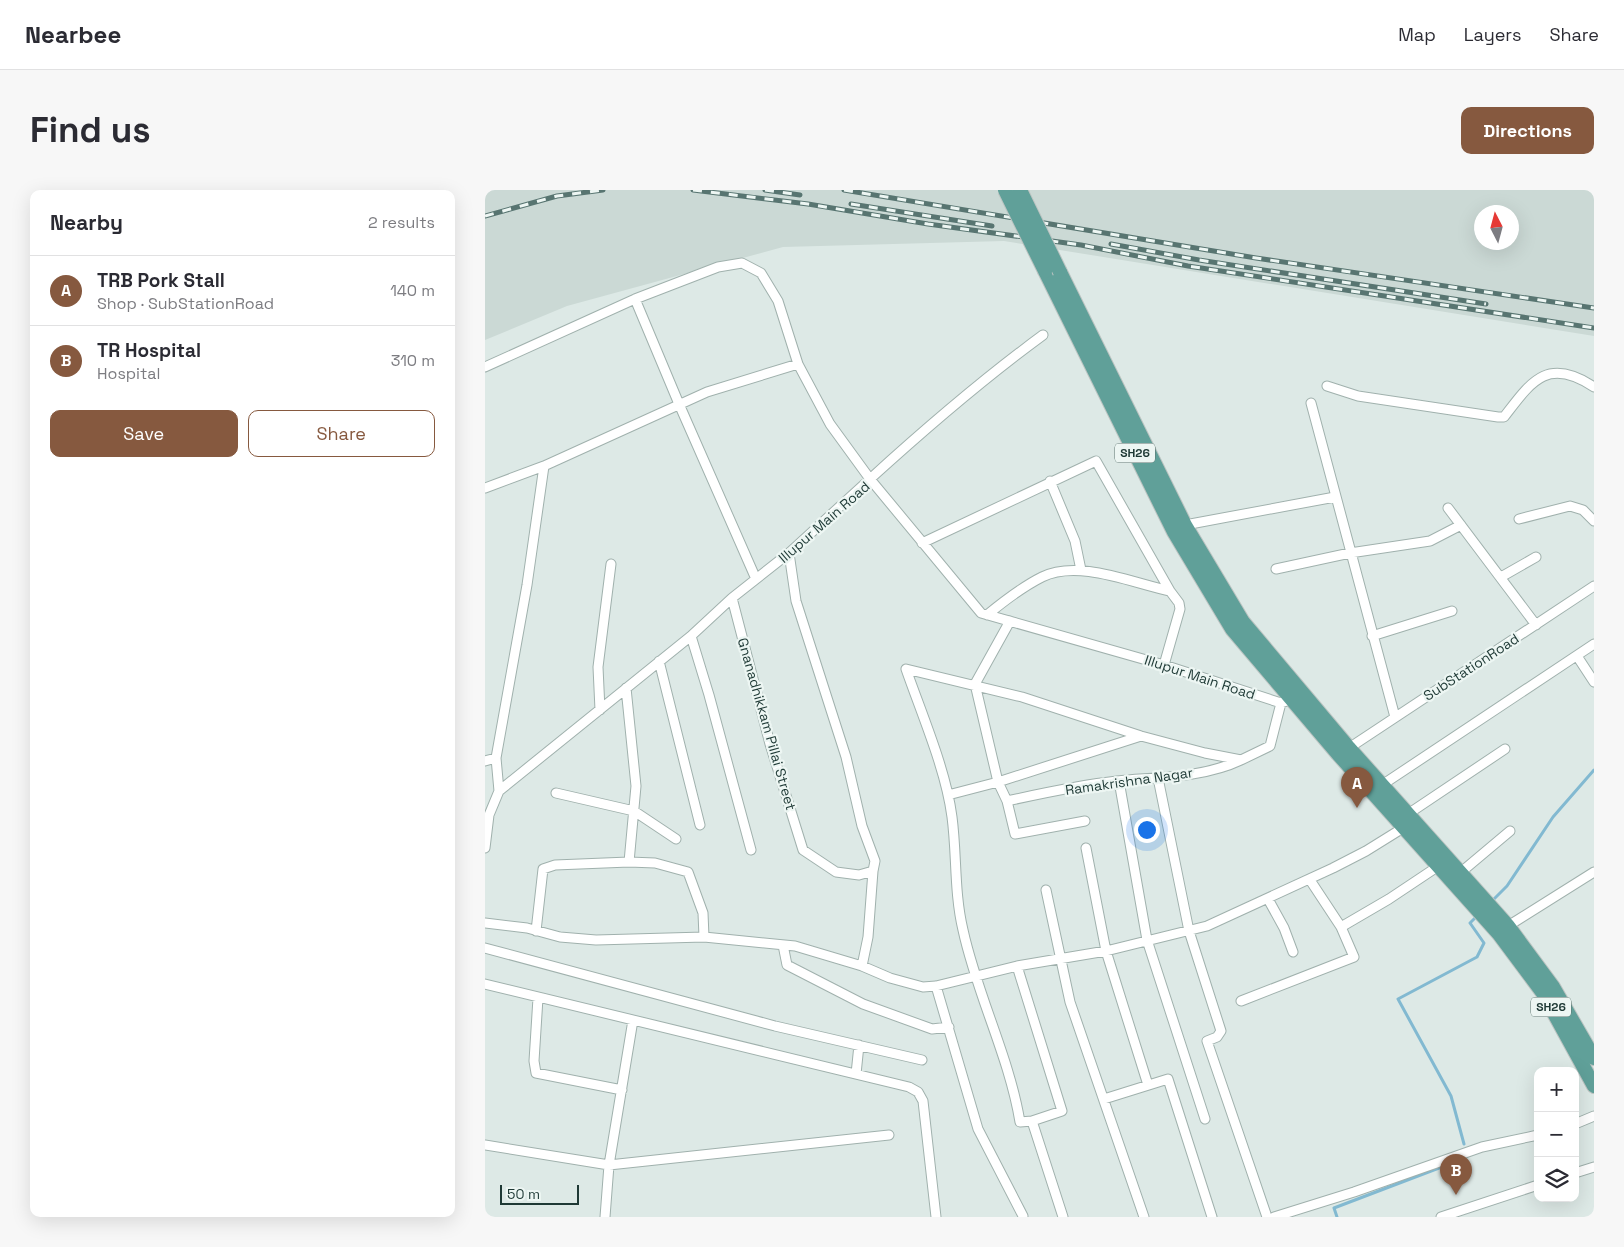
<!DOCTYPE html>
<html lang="en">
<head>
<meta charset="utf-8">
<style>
	:root { --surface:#fff; --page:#f7f7f7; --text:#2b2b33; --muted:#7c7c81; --line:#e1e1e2; --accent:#86593f }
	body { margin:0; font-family:"Space Grotesk",sans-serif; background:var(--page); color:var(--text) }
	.controls { position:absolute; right:15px; bottom:15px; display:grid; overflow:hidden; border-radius:10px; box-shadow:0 5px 20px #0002 }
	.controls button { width:45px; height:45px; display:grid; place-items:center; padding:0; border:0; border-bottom:1px solid var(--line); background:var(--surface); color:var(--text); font:25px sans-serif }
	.compass { position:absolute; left:989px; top:15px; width:45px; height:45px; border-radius:50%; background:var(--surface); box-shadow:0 5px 20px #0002; rotate:354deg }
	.scale { position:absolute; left:15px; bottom:12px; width:79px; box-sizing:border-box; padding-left:5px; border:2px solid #1e3935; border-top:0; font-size:14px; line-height:18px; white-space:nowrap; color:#1e3935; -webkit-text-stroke:4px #edf6f3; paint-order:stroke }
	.you { position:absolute; left:661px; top:639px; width:18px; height:18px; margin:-12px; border:4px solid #fff; border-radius:50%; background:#1a73e8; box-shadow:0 0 0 8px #1a73e833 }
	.badge { display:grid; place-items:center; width:32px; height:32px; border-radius:50%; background:var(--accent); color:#fff; font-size:16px; font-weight:700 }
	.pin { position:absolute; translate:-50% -41px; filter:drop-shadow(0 1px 2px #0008) }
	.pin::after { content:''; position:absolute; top:26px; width:18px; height:15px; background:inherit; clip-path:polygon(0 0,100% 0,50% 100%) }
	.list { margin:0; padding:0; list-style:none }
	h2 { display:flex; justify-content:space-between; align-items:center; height:65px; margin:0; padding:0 20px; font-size:21px }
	h2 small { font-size:16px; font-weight:400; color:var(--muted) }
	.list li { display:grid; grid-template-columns:32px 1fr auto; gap:15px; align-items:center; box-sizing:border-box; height:70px; padding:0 20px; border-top:1px solid var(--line) }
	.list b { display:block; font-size:19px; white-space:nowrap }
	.list p { margin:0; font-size:16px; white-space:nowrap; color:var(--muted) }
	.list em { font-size:16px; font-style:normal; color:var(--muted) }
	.actions { display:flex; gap:10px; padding:15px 20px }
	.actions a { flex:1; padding:11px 0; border:1px solid var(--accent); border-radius:10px; text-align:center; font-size:18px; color:var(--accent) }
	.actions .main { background:var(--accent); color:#fff }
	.icon { flex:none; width:28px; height:28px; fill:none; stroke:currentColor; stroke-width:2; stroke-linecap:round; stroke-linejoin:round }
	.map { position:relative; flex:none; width:1109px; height:1027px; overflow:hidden; border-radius:10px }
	header { display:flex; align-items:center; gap:30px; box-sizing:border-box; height:70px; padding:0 25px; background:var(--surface); border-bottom:1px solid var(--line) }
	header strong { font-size:24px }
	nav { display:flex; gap:28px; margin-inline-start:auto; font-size:18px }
	.intro { display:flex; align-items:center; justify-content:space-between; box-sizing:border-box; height:120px; padding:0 30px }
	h1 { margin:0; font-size:35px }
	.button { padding:12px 22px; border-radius:10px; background:var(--accent); color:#fff; font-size:18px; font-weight:700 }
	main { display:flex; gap:30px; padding:0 30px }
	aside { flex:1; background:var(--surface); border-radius:10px; box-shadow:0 5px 20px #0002 }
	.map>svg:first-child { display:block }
	.built { fill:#cbd9d5; fill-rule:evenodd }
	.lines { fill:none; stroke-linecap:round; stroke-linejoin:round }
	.stream { stroke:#82b9d1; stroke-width:3 }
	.street-casing { stroke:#a0b1ad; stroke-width:11 }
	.primary-casing { stroke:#bcc4c2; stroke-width:16 }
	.street { stroke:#fff; stroke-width:9 }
	.primary { stroke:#60a099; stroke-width:14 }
	.rail-casing { stroke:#587571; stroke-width:5 }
	.rail { stroke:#edf6f3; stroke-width:3; stroke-dasharray:9; stroke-linecap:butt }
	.primary-bridge-casing { stroke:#bcc4c2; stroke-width:16; stroke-linecap:butt }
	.primary-bridge { stroke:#60a099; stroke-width:14 }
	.labels { text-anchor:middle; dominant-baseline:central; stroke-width:4.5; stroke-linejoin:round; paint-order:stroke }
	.shield { fill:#edf6f3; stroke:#5c726e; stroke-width:1 }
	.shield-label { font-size:12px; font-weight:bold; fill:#1e3935 }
	.street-label { font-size:14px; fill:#1e3935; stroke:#edf6f3 }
</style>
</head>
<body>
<header>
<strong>Nearbee</strong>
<nav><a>Map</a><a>Layers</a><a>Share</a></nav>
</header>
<div class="intro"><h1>Find us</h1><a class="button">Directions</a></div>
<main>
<aside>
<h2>Nearby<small>2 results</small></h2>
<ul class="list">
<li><span class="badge">A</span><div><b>TRB Pork Stall</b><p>Shop · SubStationRoad</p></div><em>140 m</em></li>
<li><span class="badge">B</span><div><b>TR Hospital</b><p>Hospital</p></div><em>310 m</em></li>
</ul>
<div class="actions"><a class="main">Save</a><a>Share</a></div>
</aside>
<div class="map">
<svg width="1109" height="1027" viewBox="0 0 1109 1027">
	<rect width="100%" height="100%" fill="#dde9e6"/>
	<path class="built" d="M0 0H1109V146L519 51 298 57 82 116 0 150ZM996 22H1026V52H996Z"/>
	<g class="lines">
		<path class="stream" d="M1006 712 1022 696 1068 627 1109 580
			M979 954 966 906 913 809 992 767 999 753 985 733 993 725
			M852 1027 849 1018 975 970"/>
		<defs>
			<path id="street" d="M150 109 194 214 271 389
				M0 177 150 109 233 77 257 73 276 83 293 111 313 174
				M842 196 873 206 1013 227H1019C1046 192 1062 166 1109 197
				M826 213 910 527
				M565 291 590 351 596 380
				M0 298 59 276
				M963 318 1051 435
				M1034 329 1085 316 1098 320 1109 331
				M700 335 850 307
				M437 353 611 271 685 401
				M791 379 865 363 945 351 976 335
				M1016 387 1051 367
				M247 408 285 554 318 660 351 682 374 685 388 681 390 671 377 636 361 567 311 411 304 363
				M502 425C519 411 537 397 557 387 593 369 647 393 685 401L694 413 695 419 679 475
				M525 431 490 494 513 592 656 546
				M206 446 224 505 266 660
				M887 446 967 421
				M1092 466 1109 492
				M174 471 215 635
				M141 498 151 596 144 672 170 673 203 682 218 723 219 747
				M115 520 113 477 126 374
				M864 558 1109 396
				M11 568 42 395 59 276 222 202 313 174 345 234 385 289C441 238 498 189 558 145
				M0 571 11 568 14 601
				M673 588 704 741 736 841 732 847 722 851 782 1027
				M634 591 662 750 720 929
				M897 595 1109 454
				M71 603 149 621 191 649
				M463 605 513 592 522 611C558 603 595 595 632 591 672 587 718 588 756 570
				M522 611 530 644 600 631
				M923 624 1020 559
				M0 658 4 625 14 601 206 446 247 408 304 363 385 289 496 423 679 475 796 513 810 508
				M601 658 621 761 663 895
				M975 683 1025 641
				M825 690 856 737
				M561 700 585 812 659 1027
				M783 709 799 738 808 762
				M0 733 42 738 75 747 111 750 219 747 310 756 377 776 405 788 438 797 451 796 532 776 621 761 722 736 848 678 881 661 918 638
				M1023 736 1109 682
				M51 741 58 679 70 675 144 672
				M298 755 302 775 378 814 447 839 464 837
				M0 758 290 836 437 870
				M377 776 383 747 388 681
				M532 776 577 921 547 931
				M0 794 424 897 433 902 438 911 451 1027
				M451 796 493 939 538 1026
				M53 808 49 871 51 883 137 900
				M756 811 869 767 856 737 904 709 952 677
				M371 884 374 855
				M619 909 683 889 727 1027
				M1090 934 1109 926
				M0 955 124 975 404 945
				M1090 983 1109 977
				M120 1027 124 975 148 830
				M578 1027 547 931 535 932C524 866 492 805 478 740 469 702 472 665 467 627 461 580 437 525 421 479L537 507 656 546 720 563 756 570 785 556 796 513
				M789 1027 869 1002 997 957 1053 945
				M956 1027 1053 995"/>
			<path id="primary" d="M560 81 689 342 747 439 853 564 1014 744 1058 803 1109 896
				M575 82 700 335 758 432 864 558 1023 736 1068 797 1109 868"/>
		</defs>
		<use href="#street" class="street-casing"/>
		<use href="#primary" class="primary-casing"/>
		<use href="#street" class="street"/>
		<use href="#primary" class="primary"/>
		<defs>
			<path id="rail" d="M208 0 323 14 443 34 596 55 703 76 1109 138
				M280 0 315 5
				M359 0 771 68 1109 118
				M366 14 507 36
				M0 26 72 6 118 0
				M626 54 714 70 1001 114"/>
		</defs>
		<use href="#rail" class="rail-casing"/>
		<use href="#rail" class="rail"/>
		<defs>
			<path id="primary-bridge" d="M520 0 560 81
				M535 0 575 82"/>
		</defs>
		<use href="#primary-bridge" class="primary-bridge-casing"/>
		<use href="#primary-bridge" class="primary-bridge"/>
	</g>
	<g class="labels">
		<g class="shield">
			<rect x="630" y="253.5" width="40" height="19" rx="4"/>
			<rect x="1046" y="807.5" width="40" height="19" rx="4"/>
		</g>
		<g class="shield-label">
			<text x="650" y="263">SH26</text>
			<text x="1066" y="817">SH26</text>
		</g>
		<g class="street-label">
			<text transform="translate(339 332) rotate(-41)">Illupur Main Road</text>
			<text transform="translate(986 477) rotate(-33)">SubStationRoad</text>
			<text transform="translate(715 487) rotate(18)">Illupur Main Road</text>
			<text transform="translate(282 534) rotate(74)">Gnanadhikkam Pillai Street</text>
			<text transform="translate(644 591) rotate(-8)">Ramakrishna Nagar</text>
		</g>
	</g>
</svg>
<div class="controls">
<button>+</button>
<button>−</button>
<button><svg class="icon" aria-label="layers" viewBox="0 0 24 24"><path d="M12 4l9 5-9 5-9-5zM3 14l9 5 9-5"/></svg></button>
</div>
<svg class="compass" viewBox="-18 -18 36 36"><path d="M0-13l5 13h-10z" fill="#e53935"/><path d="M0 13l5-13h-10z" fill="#7c7c81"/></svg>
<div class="scale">50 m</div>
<div class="you"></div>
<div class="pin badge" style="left:872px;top:618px">A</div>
<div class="pin badge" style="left:971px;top:1005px">B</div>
</div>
</main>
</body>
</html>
